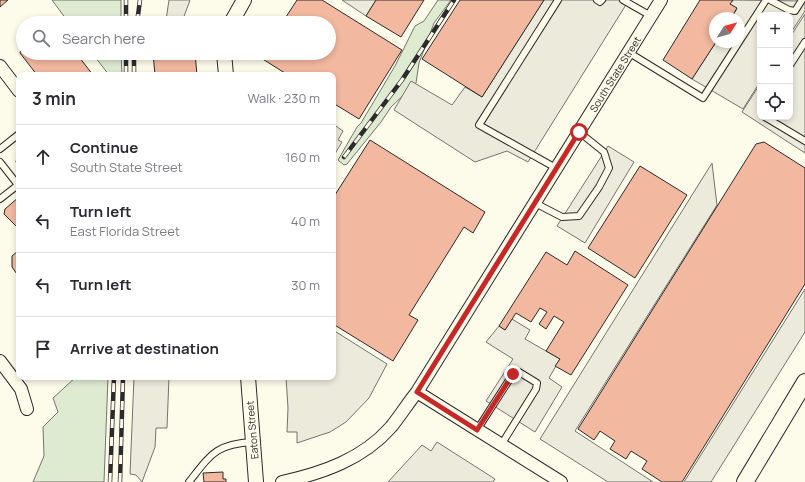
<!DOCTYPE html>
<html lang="en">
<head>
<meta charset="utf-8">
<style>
	:root { --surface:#fff; --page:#f2f2f3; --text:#2b2b33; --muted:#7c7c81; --line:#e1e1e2 }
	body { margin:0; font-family:Manrope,sans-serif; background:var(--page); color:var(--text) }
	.controls { position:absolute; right:12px; top:12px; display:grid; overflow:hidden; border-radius:8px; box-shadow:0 2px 6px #0003 }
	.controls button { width:36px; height:36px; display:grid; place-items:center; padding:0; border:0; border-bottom:1px solid var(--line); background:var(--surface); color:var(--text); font:20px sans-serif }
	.compass { position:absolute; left:709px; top:12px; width:36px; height:36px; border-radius:50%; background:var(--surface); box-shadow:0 2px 6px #0003; rotate:53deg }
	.stop { position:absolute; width:12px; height:12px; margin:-9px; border:3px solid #c62828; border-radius:50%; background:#fff }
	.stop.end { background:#c62828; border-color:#fff; box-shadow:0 1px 4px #0008 }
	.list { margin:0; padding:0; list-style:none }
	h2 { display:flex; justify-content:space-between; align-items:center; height:52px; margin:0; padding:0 16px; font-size:17px }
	h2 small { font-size:13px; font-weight:400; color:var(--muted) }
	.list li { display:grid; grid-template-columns:26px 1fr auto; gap:12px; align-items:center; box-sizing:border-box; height:64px; padding:0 16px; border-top:1px solid var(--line) }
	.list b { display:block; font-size:15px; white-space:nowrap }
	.list p { margin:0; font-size:13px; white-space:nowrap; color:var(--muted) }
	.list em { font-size:13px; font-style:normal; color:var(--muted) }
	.icon { flex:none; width:22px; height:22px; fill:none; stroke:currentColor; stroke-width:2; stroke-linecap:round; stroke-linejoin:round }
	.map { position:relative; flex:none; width:805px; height:482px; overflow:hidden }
	.search { position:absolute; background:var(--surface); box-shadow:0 2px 6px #0003; left:16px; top:16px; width:320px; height:44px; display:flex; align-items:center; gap:10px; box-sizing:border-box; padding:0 14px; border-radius:22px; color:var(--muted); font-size:15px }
	.panel { position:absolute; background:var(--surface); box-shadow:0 2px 6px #0003; left:16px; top:72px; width:320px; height:308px; border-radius:8px }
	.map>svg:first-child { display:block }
	.green { fill:#deebd1; stroke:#74746e }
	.parking { fill:#eceadb; stroke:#74746e }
	.building { fill:#f2b8a0; stroke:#2b2b2b }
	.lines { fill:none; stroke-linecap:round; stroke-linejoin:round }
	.service-casing { stroke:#2b2b2b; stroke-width:8 }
	.minor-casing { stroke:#2b2b2b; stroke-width:14 }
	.tertiary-casing { stroke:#2b2b2b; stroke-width:16 }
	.secondary-casing { stroke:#2b2b2b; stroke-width:18 }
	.service { stroke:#fdfbea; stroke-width:6 }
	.minor { stroke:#fdfbea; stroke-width:12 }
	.tertiary { stroke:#fdfbea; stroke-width:14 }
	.secondary { stroke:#fdfbea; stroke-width:16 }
	.rail-casing { stroke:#2b2b2b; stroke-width:4.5 }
	.rail { stroke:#fdfbea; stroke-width:3; stroke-dasharray:9; stroke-linecap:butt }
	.route { stroke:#c62828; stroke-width:5 }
	.labels { text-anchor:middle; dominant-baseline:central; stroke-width:3; stroke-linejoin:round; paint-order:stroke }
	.street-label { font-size:10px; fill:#2b2b2b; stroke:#fdfbea }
</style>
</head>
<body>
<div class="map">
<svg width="805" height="482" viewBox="0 0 805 482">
	<rect width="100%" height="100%" fill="#fdfbea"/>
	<path class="green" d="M52 0H121V23H69Z
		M438 0H451L434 23 419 63 416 83 391 107 381 122 347 164 344 165 338 160 357 127 361 123 395 66 415 26 424 21Z
		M92 53H121L122 75H109Z
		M76 377H108L104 482H33L44 456 43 427 58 412 53 398Z"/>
	<path class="parking" d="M169 0H190L182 22 166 20Z
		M342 0H376L366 16Z
		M544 0H629L528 162 507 151 475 162 394 110 411 81 452 105 465 87 482 97Z
		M733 0 805 1V11L790 34V15H760V82L743 109 692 79 716 42H739V18H731L737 9 730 4Z
		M805 14V153L742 112 760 84V117H790V37Z
		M333 124 343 131 338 140 342 142 333 157Z
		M608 146 634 162 585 243 557 226Z
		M712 163 717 205 575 431 653 482H608L540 439Z
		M805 289V332L711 482H684Z
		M512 319 530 330 525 339 560 359 549 378 562 387 535 432 486 401 513 359 486 342 499 326 505 330Z
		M333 330 387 364 369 398 346 422 330 432 297 443V432H287L288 408 286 377H333Z
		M134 377H169L167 428H156L155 447 142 482 136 475 130 474Z
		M437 442 495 479 493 482H388L422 445 431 451Z"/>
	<path class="building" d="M0 0H8L0 7Z
		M297 0H322L402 50 359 119 333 103V75H288L261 58 264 53H329V23H282Z
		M376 0H424L401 37 366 16Z
		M460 0H544L482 97 422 59Z
		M700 0H733L730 4 737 8 731 18H715L716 42 692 79 663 60Z
		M23 42V53H76L93 75H37L20 53Z
		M153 53H195L197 75H155Z
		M370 140 485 212 473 233 464 227 409 315 418 320 393 361 333 324V198Z
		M764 142 805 168V284L682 482H662L642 469 647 461 631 451 626 459 610 449 615 441 600 431 594 440 578 429 756 144Z
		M19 146V166L16 162Z
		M640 166 687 195 635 278 588 248Z
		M19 197V229L4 214 5 209Z
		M19 250V277L12 267V256Z
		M575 251 628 285 571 375 555 366 560 359 546 351 564 322 554 316 546 329 539 324 547 312 540 308 531 322 516 313 505 330 499 326 546 252 567 265Z
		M223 472V479H226V482H204L203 473Z"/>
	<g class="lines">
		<defs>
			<path id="service" d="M597 0 600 2 602 0
				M623 0 651 16
				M770 0 789 10 795 11 802 0
				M739 42 766 0
				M628 52 703 98 739 42
				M790 65 805 42
				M765 117 805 141
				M0 149 19 134
				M0 162 18 185 0 199
				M556 168 479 125 558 0
				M535 203 562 217 579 216 599 187 609 168 604 152 579 132
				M477 430 513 374 519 372 537 383 536 389 501 445
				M189 482C211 454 216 444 253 442"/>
			<path id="minor" d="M0 66 19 91
				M0 361 21 389 27 409
				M417 392 561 482
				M282 482C323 473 363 459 391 427 400 416 408 403 417 392L661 0"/>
			<path id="tertiary" d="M231 23 244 0
				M224 53 226 75
				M248 377 256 482"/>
			<path id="secondary" d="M745 482 805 382"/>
		</defs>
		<use href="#service" class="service-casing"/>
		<use href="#minor" class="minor-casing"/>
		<use href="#tertiary" class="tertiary-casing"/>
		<use href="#secondary" class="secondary-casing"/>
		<use href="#service" class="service"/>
		<use href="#minor" class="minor"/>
		<use href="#tertiary" class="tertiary"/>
		<use href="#secondary" class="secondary"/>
		<defs>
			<path id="rail" d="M126 23V0
				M137 23 140 0
				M126 75V53
				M134 75V53
				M344 157 402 80 454 0
				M110 482 114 377
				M120 482 123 377"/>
		</defs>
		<use href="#rail" class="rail-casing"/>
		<use href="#rail" class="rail"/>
	</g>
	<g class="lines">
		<path class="route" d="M513 374 477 430 417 392 579 132"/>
	</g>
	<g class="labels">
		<g class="street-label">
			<text transform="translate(615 74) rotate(-58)">South State Street</text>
			<text transform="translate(252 430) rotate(-95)">Eaton Street</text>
		</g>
	</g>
</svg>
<div class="controls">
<button>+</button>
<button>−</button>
<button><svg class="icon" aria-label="locate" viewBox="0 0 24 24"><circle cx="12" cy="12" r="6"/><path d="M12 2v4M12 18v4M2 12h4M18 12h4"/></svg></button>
</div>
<svg class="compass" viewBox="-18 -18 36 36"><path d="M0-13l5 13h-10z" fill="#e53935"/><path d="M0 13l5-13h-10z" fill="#7c7c81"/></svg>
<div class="stop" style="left:579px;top:132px"></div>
<div class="stop end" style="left:513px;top:374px"></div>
<div class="search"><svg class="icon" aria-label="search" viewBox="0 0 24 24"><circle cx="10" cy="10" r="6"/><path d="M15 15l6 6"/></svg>Search here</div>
<section class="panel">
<h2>3 min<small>Walk · 230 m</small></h2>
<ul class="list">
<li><svg class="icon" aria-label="ahead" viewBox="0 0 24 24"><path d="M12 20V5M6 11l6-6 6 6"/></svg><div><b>Continue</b><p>South State Street</p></div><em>160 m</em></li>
<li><svg class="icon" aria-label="left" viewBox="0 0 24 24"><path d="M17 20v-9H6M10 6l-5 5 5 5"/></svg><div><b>Turn left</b><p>East Florida Street</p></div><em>40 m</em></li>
<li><svg class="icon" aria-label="left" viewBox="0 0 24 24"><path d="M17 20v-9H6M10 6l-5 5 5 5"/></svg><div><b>Turn left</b></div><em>30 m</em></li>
<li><svg class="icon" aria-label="arrive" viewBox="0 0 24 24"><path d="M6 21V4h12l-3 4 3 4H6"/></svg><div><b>Arrive at destination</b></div></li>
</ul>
</section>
</div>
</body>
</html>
